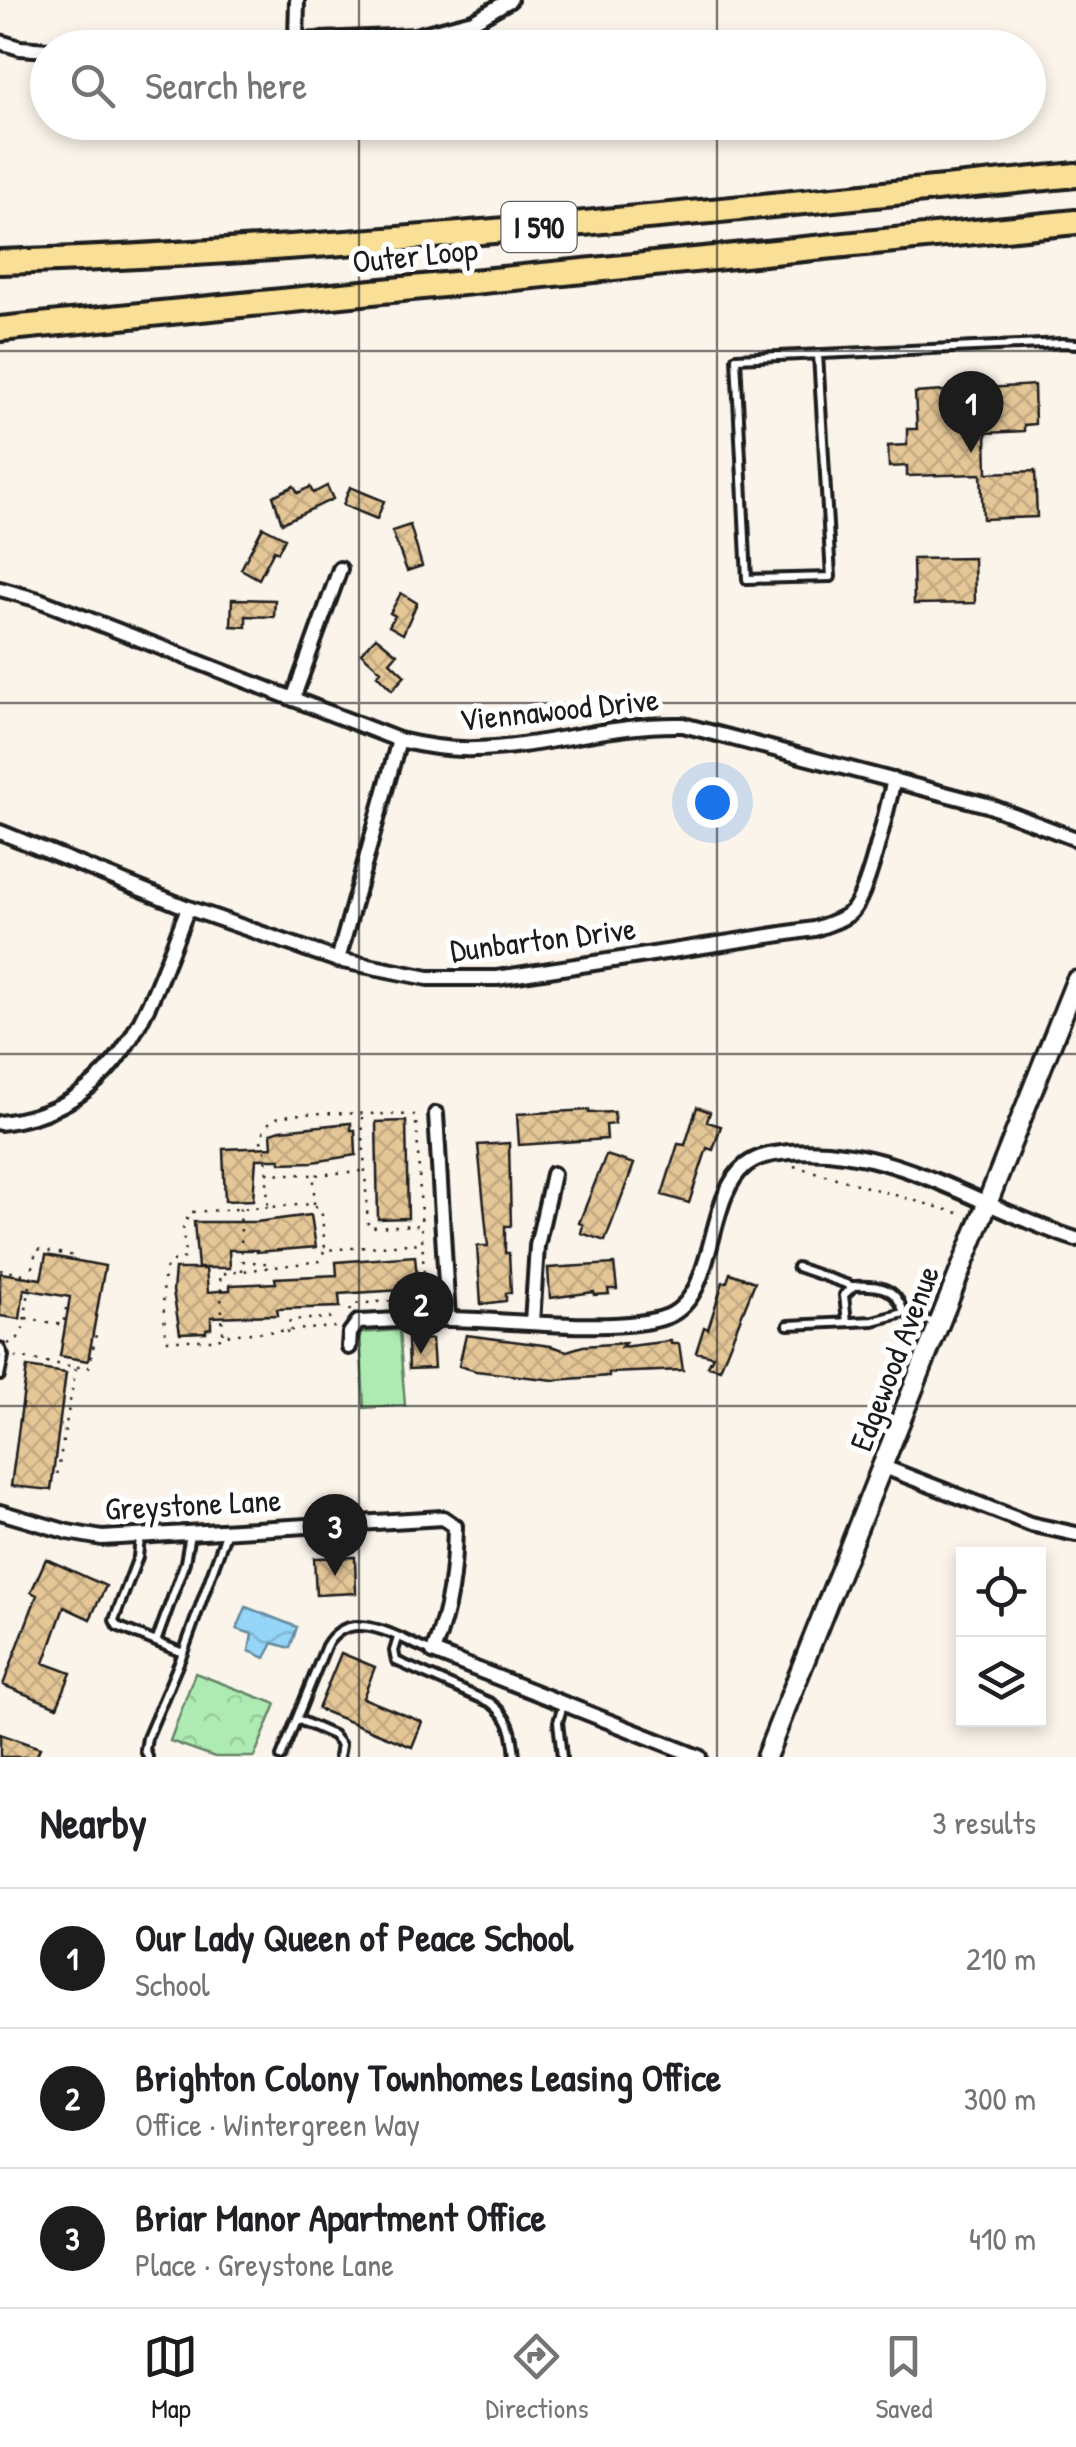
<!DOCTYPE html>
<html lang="en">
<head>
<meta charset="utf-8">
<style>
	:root { --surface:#fff; --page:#f6f6f6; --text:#202124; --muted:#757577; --line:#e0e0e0; --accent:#1c1c1c }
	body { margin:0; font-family:"Patrick Hand",sans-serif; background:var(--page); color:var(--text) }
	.controls { position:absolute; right:30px; bottom:30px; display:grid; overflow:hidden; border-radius:0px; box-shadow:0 5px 15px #0003 }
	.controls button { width:90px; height:90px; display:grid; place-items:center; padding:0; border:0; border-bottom:2px solid var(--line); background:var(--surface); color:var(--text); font:50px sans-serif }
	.you { position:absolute; left:712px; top:802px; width:35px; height:35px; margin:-25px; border:8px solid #fff; border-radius:50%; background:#1a73e8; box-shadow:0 0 0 15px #1a73e833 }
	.badge { display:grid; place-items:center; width:65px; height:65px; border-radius:50%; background:var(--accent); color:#fff; font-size:32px; font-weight:700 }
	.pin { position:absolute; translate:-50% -82px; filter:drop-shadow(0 2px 5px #0008) }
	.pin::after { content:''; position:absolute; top:52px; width:35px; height:30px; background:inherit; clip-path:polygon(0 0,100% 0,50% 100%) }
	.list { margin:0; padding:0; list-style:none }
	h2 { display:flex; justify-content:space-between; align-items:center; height:130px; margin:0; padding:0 40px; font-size:42px }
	h2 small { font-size:32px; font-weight:400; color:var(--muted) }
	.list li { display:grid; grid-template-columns:65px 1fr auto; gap:30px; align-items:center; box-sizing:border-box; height:140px; padding:0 40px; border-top:2px solid var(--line) }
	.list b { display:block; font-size:38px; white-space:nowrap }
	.list p { margin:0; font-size:32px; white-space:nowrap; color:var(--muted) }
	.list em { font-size:32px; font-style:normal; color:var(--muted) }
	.icon { flex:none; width:55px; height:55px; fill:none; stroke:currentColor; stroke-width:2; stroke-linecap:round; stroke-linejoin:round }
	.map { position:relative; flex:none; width:1076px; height:1757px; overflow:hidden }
	.search { position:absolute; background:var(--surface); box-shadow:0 5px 15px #0003; left:30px; right:30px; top:30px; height:110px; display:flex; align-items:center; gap:25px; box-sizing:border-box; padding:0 35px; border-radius:55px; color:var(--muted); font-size:38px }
	.sheet { height:550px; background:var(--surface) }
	nav { display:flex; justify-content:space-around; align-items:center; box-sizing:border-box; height:140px; border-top:2px solid var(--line); background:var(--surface); font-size:28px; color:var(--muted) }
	nav a { display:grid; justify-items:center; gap:5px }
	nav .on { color:var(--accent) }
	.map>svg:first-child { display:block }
	.green { fill:#aeebb2; stroke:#658467; stroke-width:2.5 }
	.forest { fill:url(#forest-crowns); stroke:#658467; stroke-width:2.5 }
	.water { fill:url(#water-waves); stroke:#658b9f; stroke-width:2.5 }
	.building { fill:url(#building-cross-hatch); stroke:#1c1c1c; stroke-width:2.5 }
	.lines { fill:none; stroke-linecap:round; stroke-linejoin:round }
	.lane-casing { stroke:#1c1c1c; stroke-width:14 }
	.street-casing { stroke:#1c1c1c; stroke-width:20 }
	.secondary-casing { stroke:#1c1c1c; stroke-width:25 }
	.highway-casing { stroke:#1c1c1c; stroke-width:30 }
	.path { stroke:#1c1c1c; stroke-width:2.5; stroke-dasharray:2.5 8; stroke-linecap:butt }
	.lane { stroke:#fff; stroke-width:6 }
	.street { stroke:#fff; stroke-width:12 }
	.secondary { stroke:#fff; stroke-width:18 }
	.highway { stroke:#fadf96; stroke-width:22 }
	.grid { fill:none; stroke:#1c1c1c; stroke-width:2.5; stroke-opacity:0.55 }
	.labels { text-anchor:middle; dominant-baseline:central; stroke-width:10; stroke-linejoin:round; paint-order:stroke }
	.shield { fill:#fff; stroke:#606060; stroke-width:2.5 }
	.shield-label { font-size:30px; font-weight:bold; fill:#1c1c1c }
	.street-label { font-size:32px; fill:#1c1c1c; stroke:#fff }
</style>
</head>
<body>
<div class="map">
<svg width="1076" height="1757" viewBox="0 0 1076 1757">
	<defs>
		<pattern id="forest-crowns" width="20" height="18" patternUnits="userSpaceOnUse" patternTransform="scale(2.5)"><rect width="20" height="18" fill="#aeebb2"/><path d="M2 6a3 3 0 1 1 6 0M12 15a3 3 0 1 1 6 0" fill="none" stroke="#95c998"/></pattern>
		<pattern id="water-waves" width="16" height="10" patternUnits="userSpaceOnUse" patternTransform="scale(2.5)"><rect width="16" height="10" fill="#95d5f7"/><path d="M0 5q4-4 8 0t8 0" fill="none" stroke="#80b6d3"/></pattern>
		<pattern id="building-cross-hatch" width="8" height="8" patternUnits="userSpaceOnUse" patternTransform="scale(2.5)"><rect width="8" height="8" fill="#e4c697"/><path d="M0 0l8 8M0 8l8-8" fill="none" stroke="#c3aa82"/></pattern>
	</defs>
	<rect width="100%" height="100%" fill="#faf4ea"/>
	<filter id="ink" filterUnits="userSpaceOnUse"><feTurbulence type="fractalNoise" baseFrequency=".01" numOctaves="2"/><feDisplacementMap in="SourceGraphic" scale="20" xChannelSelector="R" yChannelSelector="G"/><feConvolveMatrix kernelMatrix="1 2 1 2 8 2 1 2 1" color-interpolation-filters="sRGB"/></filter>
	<g filter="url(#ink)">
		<path class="green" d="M399 1330 405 1405 364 1408 360 1333Z"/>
		<path class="forest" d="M195 1673 276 1704 254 1757H215L170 1741Z"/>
		<path class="water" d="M246 1607 297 1627 290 1648 273 1643 265 1658 249 1651 252 1634 237 1629Z"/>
		<path class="building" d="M1034 385 1035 424 1024 425V431L986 433 987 473 1035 471 1037 517 983 519 981 474 907 476V466L889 467 888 446 907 445V429H917L915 393Z
			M294 486 298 493 310 487 313 493 327 486 333 499 282 523 273 496Z
			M350 487 384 501 377 519 343 505Z
			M410 525 422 566 407 571 392 531Z
			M263 527 285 538 278 552 274 550 259 579 241 569Z
			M974 558 975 603 914 604 913 559Z
			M401 593 417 603 403 634 389 626 395 616 390 613Z
			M232 599 275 600 274 617 246 616V627L231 626Z
			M376 637 397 654 390 662 405 676 392 690 377 675 381 671 361 653Z
			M697 1107 710 1112 707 1122 721 1126 713 1150 707 1148 689 1203 662 1195 678 1144 685 1145Z
			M589 1110V1113L614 1112 615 1124 606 1125 607 1139 519 1145 517 1114Z
			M406 1121 408 1218 378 1219 376 1122Z
			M351 1123V1130H355L356 1155 313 1162 280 1163V1159H256L253 1200 225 1201 223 1149 272 1147 271 1133 281 1130Z
			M509 1143 511 1226H505V1253H509L511 1293H506V1301L481 1304 477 1246H488L478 1145Z
			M606 1155 634 1164 605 1241 581 1233 583 1225 579 1223Z
			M311 1215 316 1247 257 1252V1250H229L230 1268H198L194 1222H256Z
			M46 1255 105 1266 88 1361 60 1356 70 1297 24 1289 20 1319 0 1316V1273L41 1279Z
			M415 1256 418 1289 339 1294 340 1307 277 1309 278 1315 211 1317V1328L206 1329V1332L180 1333 173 1291 175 1269H206L208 1292 230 1290V1285L276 1283 275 1278 337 1275 336 1262Z
			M614 1264 617 1289H608L609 1294 594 1295V1292L550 1298 548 1268Z
			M730 1273 755 1282 720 1369 708 1366 713 1356 696 1352 704 1327 708 1329 723 1282H727Z
			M466 1335 551 1346 567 1351 583 1346 625 1343 621 1347 671 1341V1344H679L683 1370 609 1373V1376L554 1380 476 1371 459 1366Z
			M432 1339 434 1368 409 1369 408 1341Z
			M27 1367 66 1373 51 1490 11 1486Z
			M355 1557 356 1593 316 1595 314 1558Z
			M46 1559 106 1586 90 1619 64 1607 44 1663 71 1673 57 1707 3 1685 37 1595 31 1592Z
			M341 1653 375 1667 363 1698 422 1722 412 1747 318 1709Z
			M0 1734 40 1748 36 1757H0Z"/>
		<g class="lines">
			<defs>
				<path id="lane" d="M818 354 831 577 747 579 736 358 1063 343 1076 344
					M797 1267 852 1286
					M847 1322 844 1295 854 1286C878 1285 896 1286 904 1313
					M788 1325 873 1321 904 1313 938 1324
					M0 1347 4 1356 0 1376
					M140 1538 138 1557 114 1620 117 1626 183 1653
					M398 1638 394 1651 396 1661 491 1703C511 1719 513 1733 515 1757
					M156 1642 185 1562 190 1534
					M297 1719 333 1735 341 1745 339 1757
					M148 1757 145 1750 147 1738 183 1653 227 1531
					M281 1757 326 1646C350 1604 399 1639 432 1652
					M562 1757 558 1722 563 1705"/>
				<path id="street" d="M296 41 297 0
					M0 42 20 48 48 50
					M131 48 415 36 473 21 510 0
					M0 589 39 600 399 740C424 746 450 750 476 749 546 747 613 723 683 725L987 805 1076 839
					M293 699 340 569
					M0 832 188 908 338 960 428 978H497L814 929C826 925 840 921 850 913 868 898 887 806 894 780
					M338 960 399 740
					M436 1114 448 1318
					M0 1123C123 1108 148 1007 188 908
					M532 1323 537 1246 553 1174
					M349 1347 350 1333 358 1322C388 1321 418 1318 449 1319 503 1319 620 1335 668 1316 718 1295 705 1197 746 1165 759 1155 773 1154 789 1152 893 1143 981 1209 1076 1239
					M884 1467 1030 1524 1076 1534
					M0 1512 68 1532 102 1538 443 1518 455 1526C454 1574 450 1608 433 1652L699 1757"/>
				<path id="secondary" d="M766 1757 1076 981"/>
				<path id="highway" d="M0 262C360 250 718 210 1076 175
					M0 329 1076 222"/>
			</defs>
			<use href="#lane" class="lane-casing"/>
			<use href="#street" class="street-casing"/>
			<use href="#secondary" class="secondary-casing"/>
			<use href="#highway" class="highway-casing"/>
			<path class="path" d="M362 1117 368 1227 420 1225
				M794 1166 958 1213
				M267 1173 313 1175
				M314 1204V1175L362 1171
				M268 1207 191 1212 183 1226 185 1258C181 1259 172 1260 169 1264 159 1275 165 1324 166 1340H218L223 1335 335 1327
				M240 1208 242 1261
				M0 1270 30 1275
				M242 1271V1261L274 1264
				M350 1311 354 1304 425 1298 417 1131 415 1115C390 1115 291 1109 274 1119 267 1123 264 1131 260 1138L266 1154 268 1207 314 1204 322 1215 325 1250 422 1243
				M26 1318 63 1325 67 1303
				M223 1333 220 1274 320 1261 324 1251
				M287 1333 290 1320 330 1318 331 1327
				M8 1344 18 1338 23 1328 36 1249 75 1256
				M15 1357 76 1367 57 1476
				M77 1367H89L97 1330"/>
			<use href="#lane" class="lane"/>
			<use href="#street" class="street"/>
			<use href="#secondary" class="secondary"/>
			<use href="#highway" class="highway"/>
		</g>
	</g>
	<path class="grid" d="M359 0V48M717 0V48M359 122V1757M717 122V1757M0 351H1076M0 703H1076M0 1054H1076M0 1406H1076"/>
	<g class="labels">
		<rect class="shield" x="501.5" y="202" width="75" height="50" rx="8"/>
		<g class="shield-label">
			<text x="539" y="227">I 590</text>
		</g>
		<g class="street-label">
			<text transform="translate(415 255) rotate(-6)">Outer Loop</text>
			<text transform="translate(559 709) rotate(-6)">Viennawood Drive</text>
			<text transform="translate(543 939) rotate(-7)">Dunbarton Drive</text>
			<text transform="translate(894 1358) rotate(-69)">Edgewood Avenue</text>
			<text transform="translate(193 1504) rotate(-3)">Greystone Lane</text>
		</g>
	</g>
</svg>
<div class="controls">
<button><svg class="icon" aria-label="locate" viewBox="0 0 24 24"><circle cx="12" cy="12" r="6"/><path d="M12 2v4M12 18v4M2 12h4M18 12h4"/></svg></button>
<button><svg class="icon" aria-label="layers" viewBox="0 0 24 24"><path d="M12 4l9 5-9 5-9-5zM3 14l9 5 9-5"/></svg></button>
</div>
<div class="you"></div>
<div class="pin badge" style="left:971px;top:453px">1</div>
<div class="pin badge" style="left:421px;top:1354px">2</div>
<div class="pin badge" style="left:335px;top:1576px">3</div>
<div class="search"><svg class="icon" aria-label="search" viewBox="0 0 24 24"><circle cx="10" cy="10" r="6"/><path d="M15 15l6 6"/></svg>Search here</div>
</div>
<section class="sheet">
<h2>Nearby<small>3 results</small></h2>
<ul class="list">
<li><span class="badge">1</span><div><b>Our Lady Queen of Peace School</b><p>School</p></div><em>210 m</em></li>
<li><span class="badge">2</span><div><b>Brighton Colony Townhomes Leasing Office</b><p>Office · Wintergreen Way</p></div><em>300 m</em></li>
<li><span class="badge">3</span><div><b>Briar Manor Apartment Office</b><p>Place · Greystone Lane</p></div><em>410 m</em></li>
</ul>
</section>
<nav>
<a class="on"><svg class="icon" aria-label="map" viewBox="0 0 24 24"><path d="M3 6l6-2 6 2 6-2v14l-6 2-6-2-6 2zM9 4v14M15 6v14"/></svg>Map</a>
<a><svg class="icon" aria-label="directions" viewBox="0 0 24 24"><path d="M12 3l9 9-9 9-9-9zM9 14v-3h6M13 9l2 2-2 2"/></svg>Directions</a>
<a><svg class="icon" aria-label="saved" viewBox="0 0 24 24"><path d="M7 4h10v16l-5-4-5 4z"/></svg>Saved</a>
</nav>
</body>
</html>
